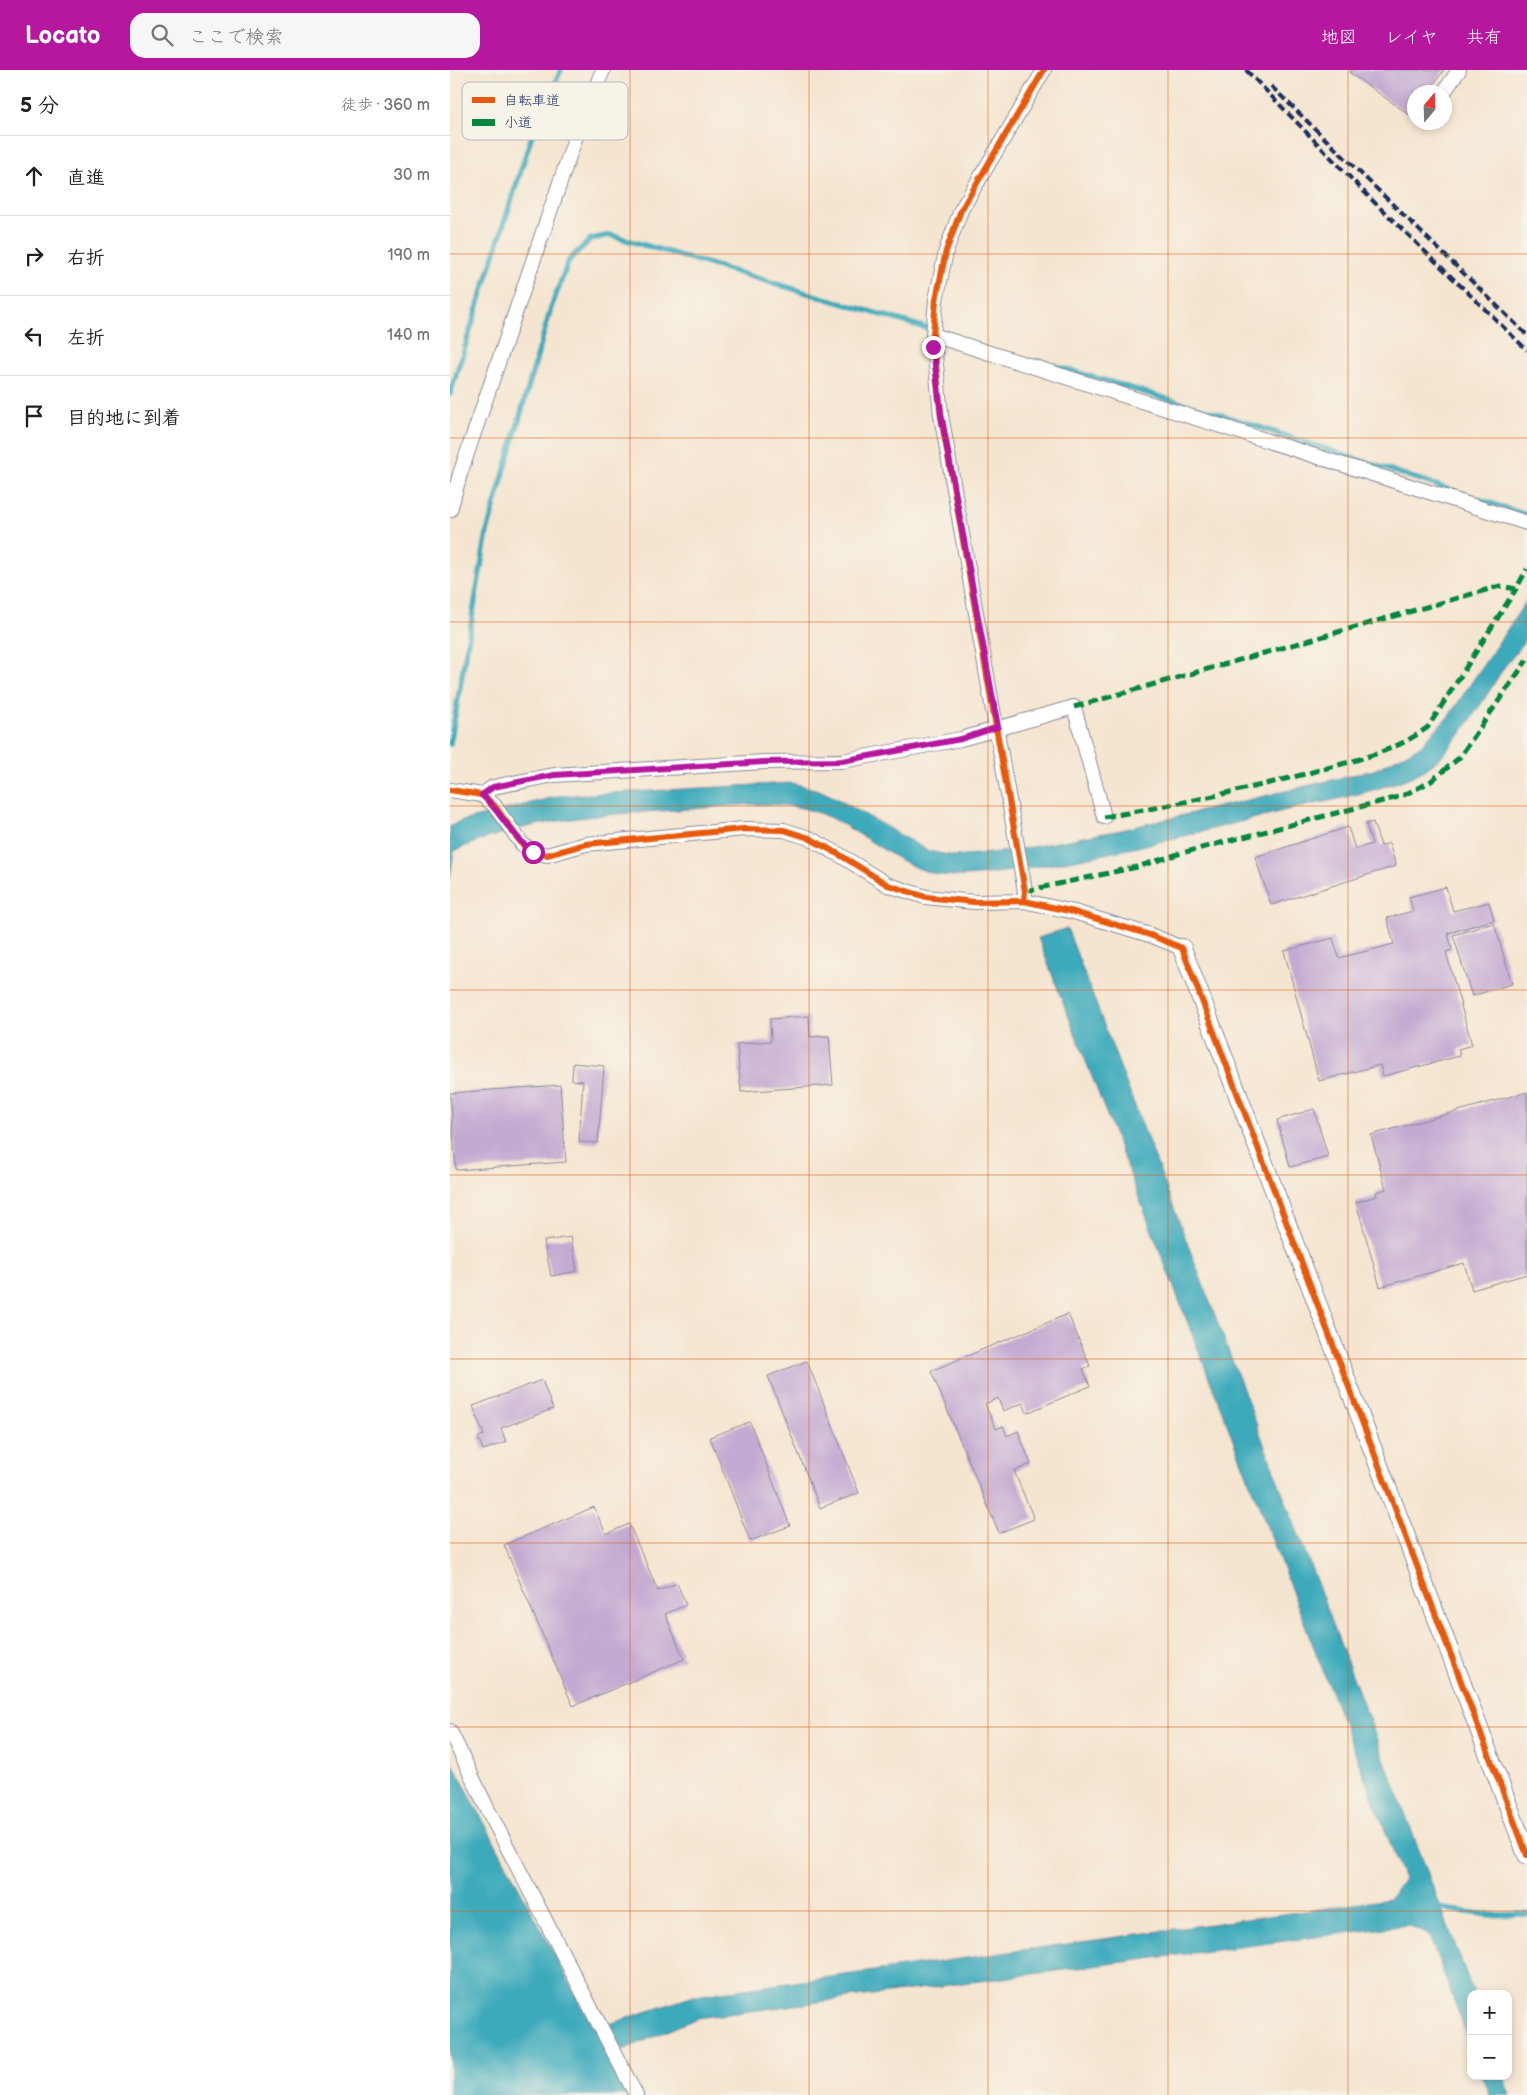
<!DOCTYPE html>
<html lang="ja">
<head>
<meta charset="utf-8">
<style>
	:root { --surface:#fff; --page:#f6f6f6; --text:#202124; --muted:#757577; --line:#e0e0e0; --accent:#b5179e }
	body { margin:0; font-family:"Balsamiq Sans","Klee One",sans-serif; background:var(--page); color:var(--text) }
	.controls { position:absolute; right:15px; bottom:15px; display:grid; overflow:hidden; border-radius:10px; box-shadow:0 2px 8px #0003 }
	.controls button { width:45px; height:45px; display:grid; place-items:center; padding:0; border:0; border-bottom:1px solid var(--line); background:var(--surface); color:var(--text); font:25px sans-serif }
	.compass { position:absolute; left:957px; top:15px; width:45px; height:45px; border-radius:50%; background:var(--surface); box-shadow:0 2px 8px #0003; rotate:19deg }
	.stop { position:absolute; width:15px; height:15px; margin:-11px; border:4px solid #b5179e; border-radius:50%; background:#fff }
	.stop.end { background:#b5179e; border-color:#fff; box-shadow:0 1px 5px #0008 }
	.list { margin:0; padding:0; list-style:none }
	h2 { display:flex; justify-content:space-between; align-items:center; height:65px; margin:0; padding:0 20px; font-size:21px }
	h2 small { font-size:16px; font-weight:400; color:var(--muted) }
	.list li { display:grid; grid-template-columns:32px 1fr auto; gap:15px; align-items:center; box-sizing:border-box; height:80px; padding:0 20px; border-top:1px solid var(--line) }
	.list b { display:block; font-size:19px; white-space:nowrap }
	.list em { font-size:16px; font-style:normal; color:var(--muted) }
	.icon { flex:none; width:28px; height:28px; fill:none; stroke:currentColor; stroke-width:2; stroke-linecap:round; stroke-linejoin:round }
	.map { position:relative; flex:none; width:1077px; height:2025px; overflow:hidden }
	header { display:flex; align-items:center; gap:30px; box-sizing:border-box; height:70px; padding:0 25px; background:var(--accent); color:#fff }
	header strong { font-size:24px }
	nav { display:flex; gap:28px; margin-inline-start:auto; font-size:18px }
	.search { width:350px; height:45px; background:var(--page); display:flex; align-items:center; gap:12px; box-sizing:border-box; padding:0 18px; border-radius:15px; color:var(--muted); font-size:19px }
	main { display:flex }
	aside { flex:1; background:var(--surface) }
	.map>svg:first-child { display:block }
	.water { fill:#3caabb; stroke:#2c6c8c }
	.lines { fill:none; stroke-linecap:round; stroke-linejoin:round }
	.stream { stroke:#3caabb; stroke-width:5.5 }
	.building { fill:#c3aad2 }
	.minor-casing { stroke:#888a97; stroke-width:16 }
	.tertiary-casing { stroke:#888a97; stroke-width:20 }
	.minor { stroke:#fff; stroke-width:14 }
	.tertiary { stroke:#fff; stroke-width:18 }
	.rail { stroke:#1b2f5e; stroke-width:4; stroke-dasharray:8 4; stroke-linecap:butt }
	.quiet { stroke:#00873e; stroke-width:5; stroke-dasharray:10 5; stroke-linecap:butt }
	.cycleway-casing { stroke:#f7f3e8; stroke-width:9 }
	.cycleway { stroke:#e8590c; stroke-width:6 }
	.route { stroke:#b5179e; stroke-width:6 }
	.grid { fill:none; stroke:#de5710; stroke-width:1; stroke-opacity:0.55 }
	.key { fill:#f7f3e8; stroke:#b5b8bf; stroke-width:1 }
	.key-label { font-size:14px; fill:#1b2f5e }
</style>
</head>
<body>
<header>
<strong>Locato</strong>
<div class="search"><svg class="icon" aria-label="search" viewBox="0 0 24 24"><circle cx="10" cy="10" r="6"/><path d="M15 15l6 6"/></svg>ここで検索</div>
<nav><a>地図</a><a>レイヤ</a><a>共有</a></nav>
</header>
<main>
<aside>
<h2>5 分<small>徒歩 · 360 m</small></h2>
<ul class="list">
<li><svg class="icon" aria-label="ahead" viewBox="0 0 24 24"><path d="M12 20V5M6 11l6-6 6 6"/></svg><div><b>直進</b></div><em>30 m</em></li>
<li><svg class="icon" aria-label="right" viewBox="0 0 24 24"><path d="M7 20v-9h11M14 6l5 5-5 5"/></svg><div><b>右折</b></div><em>190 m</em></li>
<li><svg class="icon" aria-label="left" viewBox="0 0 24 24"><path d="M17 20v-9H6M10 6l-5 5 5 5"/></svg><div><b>左折</b></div><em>140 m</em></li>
<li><svg class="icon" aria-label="arrive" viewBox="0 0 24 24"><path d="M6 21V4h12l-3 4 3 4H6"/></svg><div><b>目的地に到着</b></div></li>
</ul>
</aside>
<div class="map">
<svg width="1077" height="2025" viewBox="0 0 1077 2025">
	<rect width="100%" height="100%" fill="#f7f3e8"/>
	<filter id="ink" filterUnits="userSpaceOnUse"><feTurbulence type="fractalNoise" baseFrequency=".02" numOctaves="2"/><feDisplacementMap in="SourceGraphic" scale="10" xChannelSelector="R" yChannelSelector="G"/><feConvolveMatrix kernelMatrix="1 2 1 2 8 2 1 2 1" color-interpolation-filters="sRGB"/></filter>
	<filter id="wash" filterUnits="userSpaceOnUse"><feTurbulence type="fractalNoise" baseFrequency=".0096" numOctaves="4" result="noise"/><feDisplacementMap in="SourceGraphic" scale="20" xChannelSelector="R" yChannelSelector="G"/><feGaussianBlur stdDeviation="1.12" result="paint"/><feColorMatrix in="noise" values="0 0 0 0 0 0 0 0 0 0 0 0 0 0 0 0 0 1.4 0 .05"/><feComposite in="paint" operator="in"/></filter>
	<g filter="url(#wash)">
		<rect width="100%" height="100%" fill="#f5e5d0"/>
		<path class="water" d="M1077 530C1077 540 1077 557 1076 566 1072 577 1062 587 1055 596 1035 627 1011 670 983 694 954 718 871 732 833 741 750 762 668 784 584 797 558 801 519 809 493 805 449 800 406 754 363 741 325 729 281 736 242 739 161 744 79 747 4 781L0 808V757L8 752 108 726 342 713 369 720 386 728 478 781 505 786 560 781 671 760 924 700 969 677 999 646Z
			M617 858 1024 1924H1021V1976L979 1865 957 1855 247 1948 159 1986 178 2025H0V1688L144 1959 244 1926 940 1829 954 1809 588 868Z
			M1032 2006H1054L1061 2025H1039Z"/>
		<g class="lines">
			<path class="stream" d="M588 291 775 346 1077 445
				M0 324 83 62 111 0
				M0 674 37 462 101 238 119 190 141 169 160 165 483 260
				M986 1838 1039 1845 1077 1844"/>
		</g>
		<g id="blocks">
			<path class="building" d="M901 0H994L978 22H964V41L961 46 900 3Z
				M923 752 931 776 939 773 946 796 821 835 805 787 898 757 905 779 922 774 916 754Z
				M996 817 1003 841 1039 832 1044 850 998 863 1002 880 996 882 1022 975 1008 979 1010 986 933 1006 930 995 869 1011 834 881 883 868 889 888 944 874 937 848 963 841 959 827Z
				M1044 853 1062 914 1022 926 1003 865Z
				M359 946 360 967 379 966 383 1015 291 1022 287 974 321 971 320 949Z
				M123 993 154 996 148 1073 129 1072 133 1011 122 1010Z
				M110 1015 116 1092 6 1100 0 1023Z
				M1077 1022V1204L1022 1220 1014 1193 930 1217 906 1132 927 1126 926 1122 936 1119 921 1065Z
				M864 1039 878 1087 840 1097 827 1050Z
				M121 1167 127 1201 101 1206 94 1171Z
				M618 1244 640 1296 633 1299 640 1316 577 1343 573 1333 553 1341 548 1328 535 1334 546 1359 553 1356 557 1366 568 1361 581 1394 564 1401 584 1449 549 1463 481 1301Z
				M357 1291 409 1423 370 1438 318 1306Z
				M92 1310 103 1339 51 1358 56 1372 33 1380 28 1367 34 1365 23 1336Z
				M300 1352 340 1456 300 1471 260 1367Z
				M144 1437 156 1464 179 1454 208 1521 227 1513 236 1535 215 1544 234 1589 123 1636 54 1475Z"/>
		</g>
	</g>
	<g filter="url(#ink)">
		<use href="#blocks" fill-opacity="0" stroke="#888a97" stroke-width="1"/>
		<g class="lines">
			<defs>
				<path id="minor" d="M994 22 1009 0
					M483 265 1077 453
					M0 440 10 404 129 57 153 0
					M0 720 32 725 44 735 72 774 83 782 97 785 136 774 294 759 334 760 359 768 390 785 438 815 476 827 524 832 574 831 624 842 700 865 732 878
					M32 725 43 717 104 705 314 692 392 691 511 669 624 637 654 747
					M574 831 575 821 491 345 483 265 486 230 496 181 511 140 594 0
					M0 1661 38 1740 186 2025"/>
				<path id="tertiary" d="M732 878 1077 1785"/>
			</defs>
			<use href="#minor" class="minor-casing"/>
			<use href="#tertiary" class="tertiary-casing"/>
			<use href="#minor" class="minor"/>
			<use href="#tertiary" class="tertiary"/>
			<path class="rail" d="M796 0 924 132 1077 280
				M821 16 1077 265"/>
			<path class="quiet" d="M624 637 1050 516 1066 519 1077 499
				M654 747C725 735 796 720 866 701 906 690 945 682 978 657L1066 519
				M575 821 687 797 728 784 952 726 980 712 1009 688 1077 590"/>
			<defs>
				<path id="cycleway" d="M0 720 32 725 44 735 72 774 83 782 97 785 136 774 294 759 334 760 359 768 390 785 438 815 476 827 524 832 574 831 624 842 700 865 732 878 1077 1785
					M574 831 575 821 491 345 483 265 486 230 496 181 511 140 594 0"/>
			</defs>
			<use href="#cycleway" class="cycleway-casing"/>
			<use href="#cycleway" class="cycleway"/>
		</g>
	</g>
	<g class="lines" filter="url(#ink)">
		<path class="route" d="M83 782C62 767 51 742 32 725L43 717 104 705 314 692 392 691 511 669 548 657 491 345 483 277"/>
	</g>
	<path class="grid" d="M180 0V2025M359 0V2025M538 0V2025M718 0V2025M898 0V2025M0 184H1077M0 368H1077M0 552H1077M0 736H1077M0 920H1077M0 1105H1077M0 1289H1077M0 1473H1077M0 1657H1077M0 1841H1077"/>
	<rect x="12" y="12" width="166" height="58" rx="8" class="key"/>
	<rect x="22" y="27" width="23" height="6" fill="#e8590c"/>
	<rect x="22" y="49" width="23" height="7" fill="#00873e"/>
	<g class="key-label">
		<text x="54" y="35">自転車道</text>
		<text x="54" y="57">小道</text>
	</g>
</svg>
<div class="controls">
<button>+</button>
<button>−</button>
</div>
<svg class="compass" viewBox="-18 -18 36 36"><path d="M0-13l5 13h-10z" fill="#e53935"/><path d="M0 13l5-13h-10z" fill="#757577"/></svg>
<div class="stop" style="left:83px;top:782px"></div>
<div class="stop end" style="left:483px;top:277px"></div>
</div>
</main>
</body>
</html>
